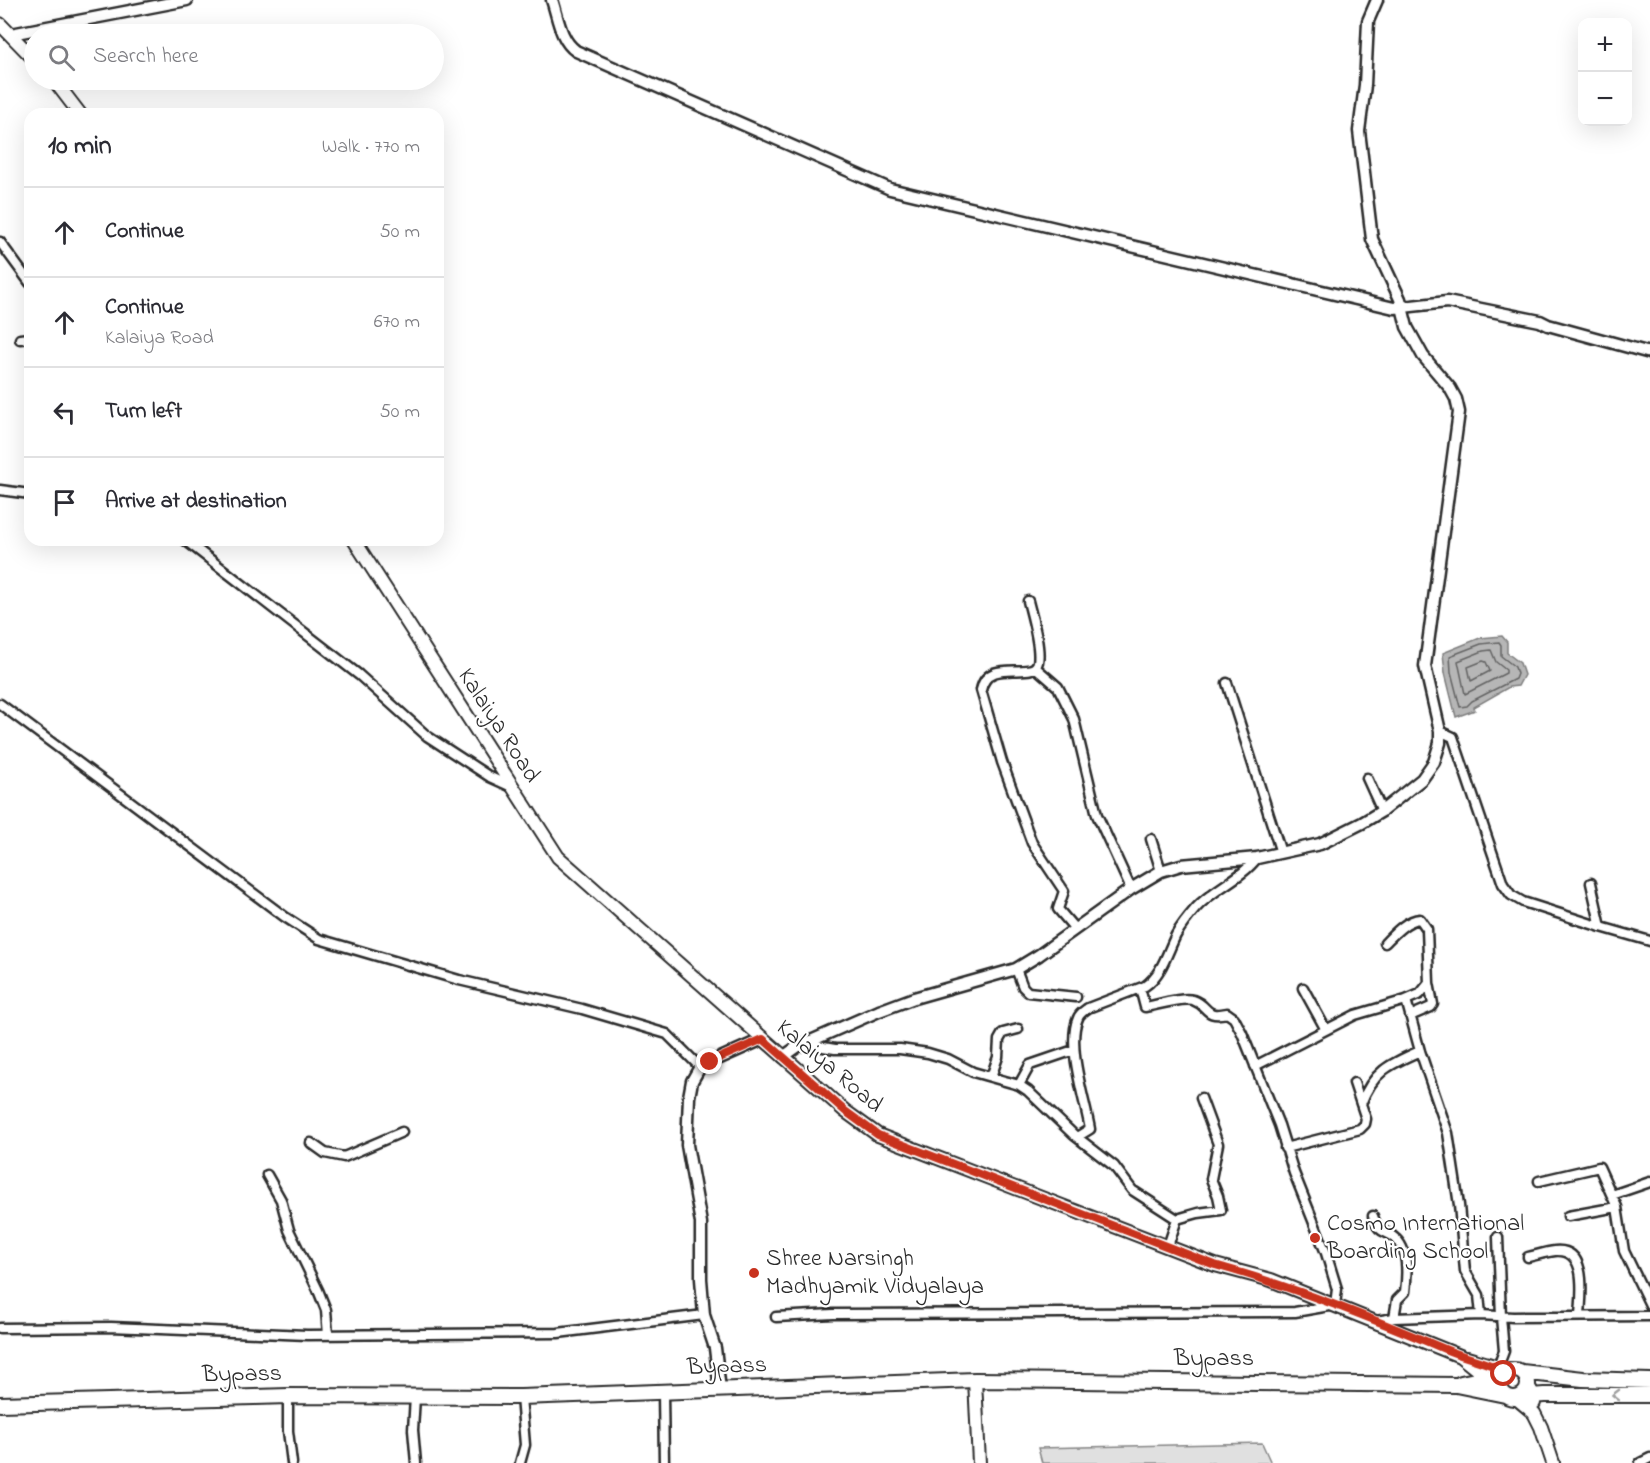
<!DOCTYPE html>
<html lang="en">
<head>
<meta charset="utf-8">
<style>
	:root { --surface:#fff; --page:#f7f7f7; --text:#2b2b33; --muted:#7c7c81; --line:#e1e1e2 }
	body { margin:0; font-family:"Indie Flower",sans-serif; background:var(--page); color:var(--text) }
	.controls { position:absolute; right:18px; top:18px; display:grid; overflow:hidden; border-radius:12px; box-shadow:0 6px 24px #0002 }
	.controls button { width:54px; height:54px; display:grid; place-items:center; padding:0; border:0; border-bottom:2px solid var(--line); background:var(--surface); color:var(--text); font:30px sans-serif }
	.stop { position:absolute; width:18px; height:18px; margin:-14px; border:4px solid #c8321e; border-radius:50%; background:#fff }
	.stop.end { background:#c8321e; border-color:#fff; box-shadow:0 2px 6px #0008 }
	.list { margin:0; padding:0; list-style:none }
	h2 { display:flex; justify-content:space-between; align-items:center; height:78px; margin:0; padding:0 24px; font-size:26px }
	h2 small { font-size:20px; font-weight:400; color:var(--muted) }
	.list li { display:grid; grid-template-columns:39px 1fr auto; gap:18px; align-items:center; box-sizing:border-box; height:90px; padding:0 24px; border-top:2px solid var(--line) }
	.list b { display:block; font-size:22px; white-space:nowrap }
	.list p { margin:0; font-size:20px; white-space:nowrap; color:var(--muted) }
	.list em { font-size:20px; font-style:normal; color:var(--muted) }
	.icon { flex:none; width:33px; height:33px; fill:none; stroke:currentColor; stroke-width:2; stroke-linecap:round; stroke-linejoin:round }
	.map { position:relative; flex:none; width:1650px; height:1463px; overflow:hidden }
	.search { position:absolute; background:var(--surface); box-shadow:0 6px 24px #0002; left:24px; top:24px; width:420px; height:66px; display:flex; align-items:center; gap:15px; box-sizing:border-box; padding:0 21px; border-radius:33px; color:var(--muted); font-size:22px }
	.panel { position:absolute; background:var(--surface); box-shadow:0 6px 24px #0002; left:24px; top:108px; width:420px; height:438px; border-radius:18px }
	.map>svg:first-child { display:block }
	.green { fill:#e0e0e0; stroke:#868686; stroke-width:1.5 }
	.water { fill:#b6b6b6; stroke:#7e7e7e; stroke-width:1.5 }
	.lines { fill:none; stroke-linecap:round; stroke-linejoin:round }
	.shore { stroke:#636363; stroke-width:1.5 }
	.minor-casing { stroke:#2b2b2b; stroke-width:13 }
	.tertiary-casing { stroke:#2b2b2b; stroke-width:15 }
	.secondary-casing { stroke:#2b2b2b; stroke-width:16 }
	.primary-casing { stroke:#2b2b2b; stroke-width:18 }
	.minor { stroke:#fff; stroke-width:8 }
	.tertiary { stroke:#fff; stroke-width:10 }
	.secondary { stroke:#fff; stroke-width:12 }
	.primary { stroke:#fff; stroke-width:14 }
	.oneway { stroke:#a0a0a0 }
	.route { stroke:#c8321e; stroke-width:8 }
	.poi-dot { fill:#c8321e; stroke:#fff; stroke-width:2 }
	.labels { text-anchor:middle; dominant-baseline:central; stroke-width:4.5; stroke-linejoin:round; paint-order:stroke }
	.street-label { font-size:24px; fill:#2b2b2b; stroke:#fff }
	.poi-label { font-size:24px; fill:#2b2b2b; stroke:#fff; text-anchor:start }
</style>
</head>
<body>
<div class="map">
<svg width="1650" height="1463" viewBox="0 0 1650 1463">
	<rect width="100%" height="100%" fill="#fff"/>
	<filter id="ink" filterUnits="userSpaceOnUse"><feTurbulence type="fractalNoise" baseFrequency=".0167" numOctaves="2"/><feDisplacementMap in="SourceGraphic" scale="12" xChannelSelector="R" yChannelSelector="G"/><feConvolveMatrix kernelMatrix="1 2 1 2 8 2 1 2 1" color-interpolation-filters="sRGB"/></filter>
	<g filter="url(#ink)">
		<path class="green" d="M1262 1443 1271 1463H1042L1038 1448Z"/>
		<path class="water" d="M1502 636 1507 642V653L1520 663 1524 675 1518 686 1509 687 1474 707 1475 710 1456 717 1445 673 1443 653 1480 638Z"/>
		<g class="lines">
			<path class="shore" d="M1499 642 1501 645V656L1515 667 1517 674 1515 679 1472 701 1467 706 1460 707 1451 672 1450 656 1481 644Z
				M1491 650 1496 662 1506 670V673L1465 694 1458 661 1483 651Z
				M1483 661 1486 662 1490 671 1471 681 1468 667Z"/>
			<defs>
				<path id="minor" d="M0 242 30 283
					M20 339 30 338
					M0 490 30 494
					M185 540 359 675 427 736 490 777 512 787
					M1028 601C1032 617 1041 647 1038 662 1034 682 988 655 981 690L1002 762 1032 843 1064 891 1058 909 1075 929
					M1035 667 1058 687 1074 719 1097 815 1131 889
					M1227 683 1281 853
					M0 704 285 917 319 939 459 980 582 1009 667 1034 700 1067
					M1440 731 1453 737 1503 884 1511 895 1523 902 1601 927 1650 941
					M1367 778 1382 811
					M1151 839 1161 871
					M1591 883 1601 927
					M1385 943C1394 934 1406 920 1420 919L1427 929 1429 983 1420 994 1406 1000 1420 1051 1448 1133 1459 1205 1465 1271 1479 1295 1481 1315 1513 1317 1650 1316
					M1016 969 1023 987 1028 992 1076 997
					M1303 988 1325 1028
					M1410 1016 1431 1007 1433 1004 1429 983
					M806 1044 835 1049H900L928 1053 948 1059 973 1072 1019 1085 1028 1091 1074 1135 1114 1166 1132 1190 1177 1219 1168 1246
					M1255 1066 1355 1015 1406 1000
					M991 1077 998 1057 999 1040 1003 1033 1018 1029
					M1019 1085 1030 1065 1074 1050
					M1361 1104C1373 1071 1390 1064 1420 1051
					M1077 1137 1090 1129C1085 1100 1066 1045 1078 1018 1080 1013 1084 1011 1088 1008L1145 986C1162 974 1167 953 1176 935 1181 926 1189 916 1196 908 1213 889 1241 879 1257 858
					M311 1143 325 1153 344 1157 402 1132
					M1285 1148 1360 1129 1365 1124 1366 1119 1354 1083
					M267 1175 281 1200 289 1230 318 1290 326 1310 328 1335
					M1539 1181 1599 1167 1617 1207
					M1612 1195 1650 1182
					M1373 1216C1380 1237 1385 1228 1396 1239 1409 1251 1407 1277 1405 1292L1397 1300 1394 1318
					M1568 1216 1617 1207 1624 1251 1650 1305
					M1177 1219 1198 1213 1221 1210 1218 1196 1211 1179 1218 1144 1201 1098
					M1528 1257C1537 1255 1546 1252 1555 1251 1589 1248 1581 1296 1580 1316
					M776 1317 833 1314 1295 1312 1335 1305 1337 1289 1326 1253 1294 1173 1279 1125 1242 1033 1234 1018 1227 1013C1203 1018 1210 1006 1193 1000 1182 997 1157 1005 1145 1007L1140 988
					M1376 1321 1394 1318 1481 1315
					M0 1328 111 1327 307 1335 558 1333 704 1315
					M1498 1367 1504 1351 1501 1317 1498 1237
					M663 1392 664 1463
					M288 1396V1431L292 1463
					M415 1397 413 1430 416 1463
					M520 1463 525 1445 521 1397
					M1640 1463 1650 1458"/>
				<path id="tertiary" d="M552 0C558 17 560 40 576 51L890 189 1394 308 1447 302 1540 321 1548 325 1650 353
					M11 34 187 0
					M783 1057 797 1047 879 1011 914 998 1016 969 1039 955 1131 889 1161 871 1181 865 1257 858 1320 844 1362 823 1382 811 1422 779 1434 762 1440 743V731L1425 666 1459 412 1456 399 1450 388 1423 356 1407 327 1400 299 1372 239 1359 131 1365 85 1368 21 1377 0
					M720 1390 715 1348 704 1315 701 1279V1223L687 1145 689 1097 692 1081 700 1067 763 1039"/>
				<path id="secondary" d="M0 24 34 59
					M54 80 80 114
					M354 540 558 857 845 1111 878 1135 1215 1265 1271 1280 1460 1356 1501 1389
					M1467 1358 1498 1367 1507 1372
					M975 1380 979 1463
					M1528 1385 1534 1396V1403
					M1516 1398 1534 1413 1541 1427 1553 1463"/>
				<path id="primary" d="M1500 1384a14 14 0 1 1 28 0a14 14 0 1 1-28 0Z
					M1522 1372 1583 1379 1650 1381
					M1461 1383 1504 1374
					M1520 1397 1544 1395H1650
					M0 1404 288 1396 521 1397 975 1380 1456 1385 1505 1395"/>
			</defs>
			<use href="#minor" class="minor-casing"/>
			<use href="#tertiary" class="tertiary-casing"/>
			<use href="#secondary" class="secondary-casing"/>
			<use href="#primary" class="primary-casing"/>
			<use href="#minor" class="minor"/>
			<use href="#tertiary" class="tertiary"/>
			<use href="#secondary" class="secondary"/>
			<use href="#primary" class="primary"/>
		</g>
		<defs><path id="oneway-chevron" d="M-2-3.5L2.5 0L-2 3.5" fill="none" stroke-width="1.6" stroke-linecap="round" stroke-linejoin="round" transform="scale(1.5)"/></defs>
		<use class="oneway" href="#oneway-chevron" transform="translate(1616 1395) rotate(-179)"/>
	</g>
	<g class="lines" filter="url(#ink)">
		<path class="route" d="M710 1062 763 1039 845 1111 878 1135 1215 1265C1294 1287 1371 1318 1447 1350 1466 1358 1488 1362 1507 1372L1504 1374"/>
	</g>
	<g class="poi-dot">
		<circle cx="1315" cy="1238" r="6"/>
		<circle cx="754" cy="1273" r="6"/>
	</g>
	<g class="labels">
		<g class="street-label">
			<text transform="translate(498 726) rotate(57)">Kalaiya Road</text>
			<text transform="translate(829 1067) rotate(40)">Kalaiya Road</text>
			<text x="1214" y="1359">Bypass</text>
			<text transform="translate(727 1367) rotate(-2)">Bypass</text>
			<text transform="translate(242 1375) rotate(-1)">Bypass</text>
		</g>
		<g class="poi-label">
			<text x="1327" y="1224">Cosmo International<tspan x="1327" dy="28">Boarding School</tspan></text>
			<text x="766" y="1259">Shree Narsingh<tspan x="766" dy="28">Madhyamik Vidyalaya</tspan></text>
		</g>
	</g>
</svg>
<div class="controls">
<button>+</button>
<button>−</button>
</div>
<div class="stop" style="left:1504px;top:1374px"></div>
<div class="stop end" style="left:710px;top:1062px"></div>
<div class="search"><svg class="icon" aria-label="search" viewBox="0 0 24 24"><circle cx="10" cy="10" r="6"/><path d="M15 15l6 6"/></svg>Search here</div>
<section class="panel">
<h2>10 min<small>Walk · 770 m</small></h2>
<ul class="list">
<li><svg class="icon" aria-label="ahead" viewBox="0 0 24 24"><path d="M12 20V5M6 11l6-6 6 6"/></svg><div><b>Continue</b></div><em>50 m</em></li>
<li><svg class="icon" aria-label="ahead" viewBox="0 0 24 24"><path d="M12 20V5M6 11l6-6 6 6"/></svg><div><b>Continue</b><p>Kalaiya Road</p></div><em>670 m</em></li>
<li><svg class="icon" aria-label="left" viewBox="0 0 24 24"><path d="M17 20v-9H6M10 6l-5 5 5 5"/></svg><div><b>Turn left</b></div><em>50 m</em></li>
<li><svg class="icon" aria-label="arrive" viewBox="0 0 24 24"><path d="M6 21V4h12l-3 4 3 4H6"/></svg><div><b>Arrive at destination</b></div></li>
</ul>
</section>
</div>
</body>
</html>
